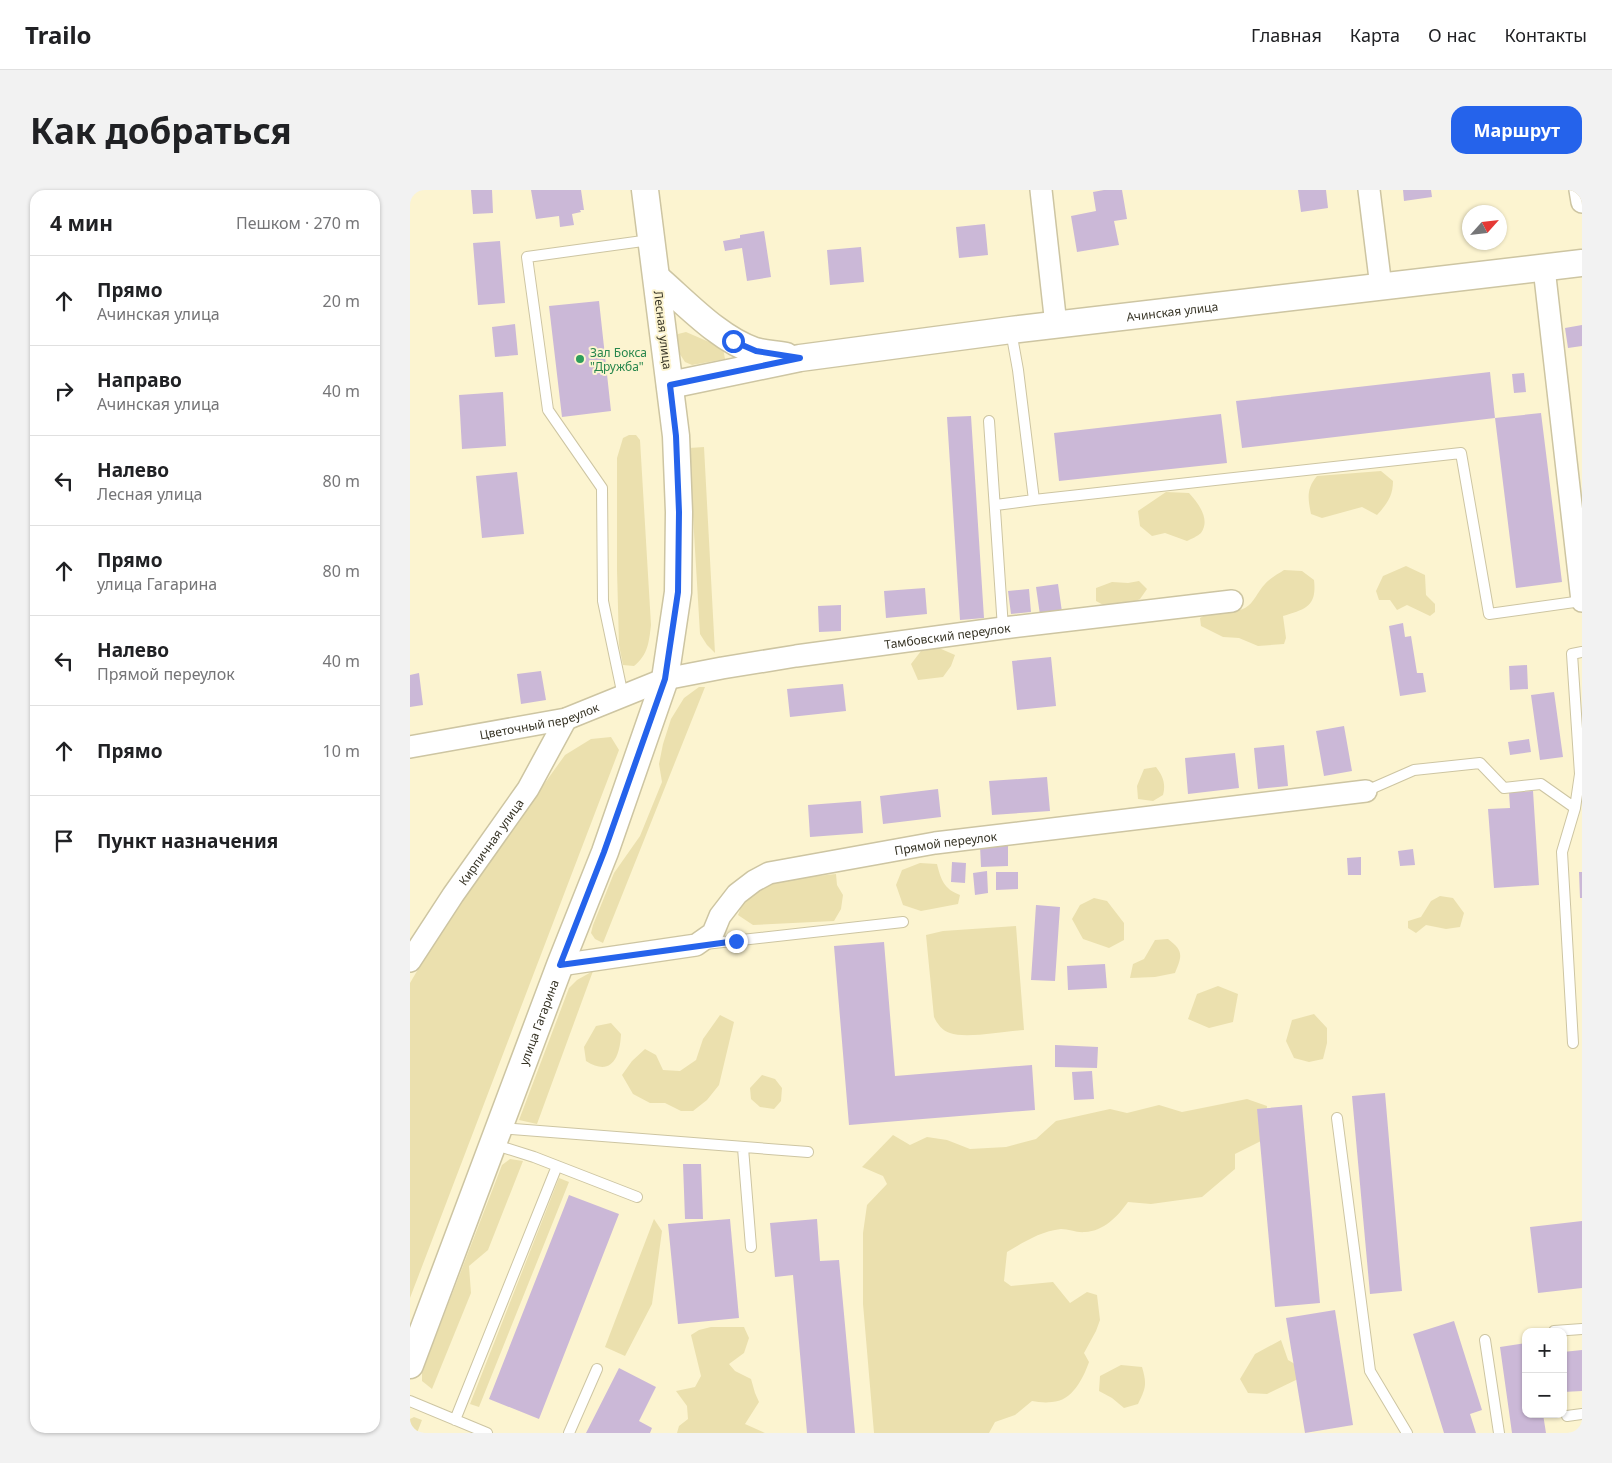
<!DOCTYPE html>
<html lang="ru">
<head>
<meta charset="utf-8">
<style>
	:root { --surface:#fff; --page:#f2f2f2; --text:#202124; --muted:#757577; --line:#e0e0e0; --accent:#2563eb }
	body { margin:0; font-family:"Noto Sans",sans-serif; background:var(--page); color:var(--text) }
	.controls { position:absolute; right:15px; bottom:15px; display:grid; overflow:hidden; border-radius:10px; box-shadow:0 1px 4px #0004 }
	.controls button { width:45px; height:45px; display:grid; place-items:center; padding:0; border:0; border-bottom:1px solid var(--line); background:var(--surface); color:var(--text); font:25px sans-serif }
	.compass { position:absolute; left:1052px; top:15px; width:45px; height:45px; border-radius:50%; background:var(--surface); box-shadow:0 1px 4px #0004; rotate:63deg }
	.stop { position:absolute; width:15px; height:15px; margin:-11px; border:4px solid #2563eb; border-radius:50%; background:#fff }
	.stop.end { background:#2563eb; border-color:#fff; box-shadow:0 1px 5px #0008 }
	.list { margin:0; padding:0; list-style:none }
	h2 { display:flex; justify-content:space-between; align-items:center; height:65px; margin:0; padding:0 20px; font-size:21px }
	h2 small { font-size:16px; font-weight:400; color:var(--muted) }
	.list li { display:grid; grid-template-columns:32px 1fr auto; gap:15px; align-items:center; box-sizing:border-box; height:90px; padding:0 20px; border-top:1px solid var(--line) }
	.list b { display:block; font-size:19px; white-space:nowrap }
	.list p { margin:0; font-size:16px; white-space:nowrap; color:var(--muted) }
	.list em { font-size:16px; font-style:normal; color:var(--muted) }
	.icon { flex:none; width:28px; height:28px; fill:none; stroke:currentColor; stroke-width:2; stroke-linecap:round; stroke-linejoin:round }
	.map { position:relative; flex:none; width:1172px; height:1243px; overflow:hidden; border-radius:15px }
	header { display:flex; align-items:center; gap:30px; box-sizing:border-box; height:70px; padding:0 25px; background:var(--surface); border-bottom:1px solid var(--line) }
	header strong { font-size:24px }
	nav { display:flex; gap:28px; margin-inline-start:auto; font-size:18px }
	.intro { display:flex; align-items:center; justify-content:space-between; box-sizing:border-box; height:120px; padding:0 30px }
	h1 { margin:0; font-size:35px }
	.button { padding:12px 22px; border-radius:15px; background:var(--accent); color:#fff; font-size:18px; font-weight:700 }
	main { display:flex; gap:30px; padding:0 30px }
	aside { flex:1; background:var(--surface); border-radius:15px; box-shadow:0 1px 4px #0004 }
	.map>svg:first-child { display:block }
	.green { fill:#ebe0ae }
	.building { fill:#cbb8d7 }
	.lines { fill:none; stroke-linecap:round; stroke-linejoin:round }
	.service-casing { stroke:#cdc5a2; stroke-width:12 }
	.minor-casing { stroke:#cdc5a2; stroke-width:24 }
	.tertiary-casing { stroke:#cdc5a2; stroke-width:29 }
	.service { stroke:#fff; stroke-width:10 }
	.minor { stroke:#fff; stroke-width:21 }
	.tertiary { stroke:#fff; stroke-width:26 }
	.route { stroke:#2563eb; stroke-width:6 }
	.leisure-dot { fill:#2e9e5b; stroke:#fcf4d0; stroke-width:2 }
	.labels { text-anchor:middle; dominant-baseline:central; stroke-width:4; stroke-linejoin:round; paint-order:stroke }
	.street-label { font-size:12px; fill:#363325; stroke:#fcf4d0 }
	.leisure-label { font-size:12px; fill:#27864d; stroke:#fcf4d0; text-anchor:start }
</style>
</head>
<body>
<header>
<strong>Trailo</strong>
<nav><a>Главная</a><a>Карта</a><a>О нас</a><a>Контакты</a></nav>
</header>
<div class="intro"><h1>Как добраться</h1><a class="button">Маршрут</a></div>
<main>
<aside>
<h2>4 мин<small>Пешком · 270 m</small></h2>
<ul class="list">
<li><svg class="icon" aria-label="ahead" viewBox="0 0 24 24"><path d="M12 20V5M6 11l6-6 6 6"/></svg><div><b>Прямо</b><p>Ачинская улица</p></div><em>20 m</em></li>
<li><svg class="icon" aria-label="right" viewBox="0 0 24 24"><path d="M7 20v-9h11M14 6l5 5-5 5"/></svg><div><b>Направо</b><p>Ачинская улица</p></div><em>40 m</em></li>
<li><svg class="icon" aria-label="left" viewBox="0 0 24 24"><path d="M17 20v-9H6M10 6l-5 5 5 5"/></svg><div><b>Налево</b><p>Лесная улица</p></div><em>80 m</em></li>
<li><svg class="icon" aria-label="ahead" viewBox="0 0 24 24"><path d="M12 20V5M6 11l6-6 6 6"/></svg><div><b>Прямо</b><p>улица Гагарина</p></div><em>80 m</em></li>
<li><svg class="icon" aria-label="left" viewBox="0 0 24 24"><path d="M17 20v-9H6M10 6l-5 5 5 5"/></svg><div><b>Налево</b><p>Прямой переулок</p></div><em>40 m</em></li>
<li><svg class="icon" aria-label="ahead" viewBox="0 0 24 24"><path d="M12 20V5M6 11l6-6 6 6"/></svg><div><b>Прямо</b></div><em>10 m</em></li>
<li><svg class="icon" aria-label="arrive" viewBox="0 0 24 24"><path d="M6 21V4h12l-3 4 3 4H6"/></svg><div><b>Пункт назначения</b></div></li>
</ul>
</aside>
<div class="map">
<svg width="1172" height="1243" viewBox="0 0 1172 1243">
	<rect width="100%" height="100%" fill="#fcf4d0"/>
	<path class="green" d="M276 142 313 158 315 169 282 175 275 172 266 158 265 150 268 144Z
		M219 245H226L230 250 241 435C239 452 238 465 224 476L213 475 209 455 207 380V268L213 248Z
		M294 257 305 463 297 455 290 444 279 258Z
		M971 281 983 291C983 306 977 314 967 325L952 317 912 328 901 324C898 309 896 299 907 286Z
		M756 302 779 303C788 313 801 329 791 343 788 346 781 349 777 351L755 343 742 346 730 336 728 321Z
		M996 376 1015 385 1016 405 1025 414V422L1020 426 997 415 987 420 980 410H969L966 401 973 386Z
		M874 380 892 381 904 390C907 416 896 419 873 426L876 448 874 454 848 456 829 448 813 447 791 436 790 428C806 417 819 426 835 418 844 413 848 401 855 394 860 388 868 384 874 380Z
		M729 391 737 399 730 409 722 413 697 417 686 411V398L702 392 718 393Z
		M529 458 545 465 541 476 533 487 508 490 501 474 511 461Z
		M289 497H295L193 753 185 749 181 743 183 735 204 683 230 646 252 592 249 574 253 554 261 529 274 508Z
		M201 547 209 560 0 1108V793L40 725 155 565 181 549Z
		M746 577C753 586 756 594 753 605L743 611 728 609 727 596 734 579Z
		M510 673 527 674C531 690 534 699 550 705L548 714 511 721 493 715 486 695 492 680Z
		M426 684 427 695 433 705 431 719 424 731 343 735 328 725C330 721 331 714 334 711 356 686 395 688 426 684Z
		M1030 706 1043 708 1054 723 1050 737 1036 739 1016 735 1006 743 998 738V731L1011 727 1021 711Z
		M684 708 697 711 714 733V750L699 758 673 749 662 729 670 715Z
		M606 736 614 840C597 841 555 849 540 843 533 841 527 834 524 827L516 745 533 741Z
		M758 749C774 761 772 766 765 783L745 787 720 788 723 774 734 769 745 750Z
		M183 781 127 934 109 930 159 798 167 790Z
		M808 796 828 804 823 832 799 838 778 829 787 804Z
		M904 824 917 838V853L913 869 899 872 884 868 876 851 882 830Z
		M310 825 324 832 309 895 297 910 283 921H271L255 913H240L223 904 212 885 222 871 235 859 246 865 253 880 270 881 286 870 293 849Z
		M201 833 211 844C210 868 201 887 176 871L174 857 186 836Z
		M352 885 365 889 372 898 371 911 364 919 350 917 341 909 340 898Z
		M837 909 857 916 855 940 851 951 825 964V979L792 1007 741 1014 718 1012C707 1027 694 1041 675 1042 667 1043 659 1039 651 1039 631 1041 614 1052 597 1062L594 1091 601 1096 643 1092 660 1113 677 1102 687 1105 690 1130 686 1141 674 1163 679 1172C673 1189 662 1211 642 1212 635 1213 628 1212 622 1211L605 1225 585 1232 579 1243H464L453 1114V1043L457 1015 477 994 473 986 452 977 483 945 500 955 517 947 537 950 560 959 596 957 626 949 646 931 700 919 717 923 749 915 772 922Z
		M100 969 113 971 78 1060 59 1076 61 1103 22 1199 12 1191V1182L92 975Z
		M149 988 159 992 69 1217 60 1214Z
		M244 1029 252 1041 242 1114 215 1166 195 1157Z
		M301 1137H334L339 1148 334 1163 319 1174 325 1181 341 1189 345 1203 349 1212 335 1234 355 1243H267L269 1236 278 1229 277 1216 266 1201 285 1197 291 1186 281 1145 289 1140Z
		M871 1150 878 1170 890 1177 888 1189 857 1204 838 1203 830 1189 845 1164Z
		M711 1175 732 1177C737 1194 736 1198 728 1214L714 1218 702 1208 689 1201 690 1186Z
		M4 1227 12 1230 7 1243H0V1229Z"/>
	<path class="building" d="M61 0H82L83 23 63 24Z
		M121 0H171L174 20H170L171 22 162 24 164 35 150 37 149 26 126 29Z
		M694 0H712L717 29 704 31 709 55 667 62 661 26 686 21 683 2Z
		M888 0H916L918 18 891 22Z
		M993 0H1021L1022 7 994 11Z
		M575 34 578 65 549 68 546 37Z
		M354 41 361 87 337 91 332 58 315 61 313 51 330 48V45Z
		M90 51 95 113 68 115 63 53Z
		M451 57 454 92 420 95 417 60Z
		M189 111 201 221 152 227 139 116Z
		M105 134 108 165 85 167 82 137Z
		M1172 135V156L1158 158 1155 138Z
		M1080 182 1085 228 832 258 826 211Z
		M1114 183 1116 202 1104 203 1102 184Z
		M93 202 96 256 52 259 49 205Z
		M1131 223 1152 392 1106 398 1085 228Z
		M811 224 817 273 649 291 644 243Z
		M561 226 574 428 550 430 537 227Z
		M107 282 114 344 72 348 66 286Z
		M648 394 652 422 630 425 626 397Z
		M515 398 517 424 476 428 474 401Z
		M619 399 621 422 601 424 598 401Z
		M431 415V441L409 442 408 416Z
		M993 433 995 447 1001 446 1007 483H1013L1016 502 990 506 979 436Z
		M641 467 646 516 607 520 602 471Z
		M1117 475 1118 499 1100 500 1099 476Z
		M131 481 136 510 111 514 107 484Z
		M9 483 13 515 0 517V485Z
		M433 494 436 521 380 527 377 499Z
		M1144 502 1153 567 1130 570 1121 505Z
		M934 536 942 581 914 586 906 541Z
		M1119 549 1121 562 1100 565 1098 552Z
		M874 555 878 596 848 599 844 558Z
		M825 563 829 598 778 604 775 568Z
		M637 587 640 621 582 625 579 591Z
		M528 599 531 627 473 634 470 606Z
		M1123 601 1129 695 1084 698 1078 619 1100 618 1099 602Z
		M451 611 453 643 400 647 398 615Z
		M598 655V676L571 677 570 656Z
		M1003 659 1005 675 990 676 988 661Z
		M951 667V685H938L937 668Z
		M542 672 556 673 555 693 541 692Z
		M577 681 578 703 565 705 563 683Z
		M586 682H608V699L586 700Z
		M1169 682H1172V708H1170Z
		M626 715 650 717 645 791 621 790Z
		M474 752 485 886 622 875 625 920 439 935 424 756Z
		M695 774 697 798 658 800 657 776Z
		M645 855 688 857 687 878 645 877Z
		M682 881 684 909 664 910 662 882Z
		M975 903 992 1101 960 1104 942 906Z
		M892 915 910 1113 865 1117 847 919Z
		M273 974H291L293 1029H275Z
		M159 1005 209 1024 129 1229 79 1209Z
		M320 1029 329 1128 268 1134 258 1034Z
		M407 1029 410 1071 429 1070 445 1243H397L383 1085 365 1087 360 1033Z
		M1172 1031V1098L1128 1103 1120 1037Z
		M925 1120 943 1235 895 1243 876 1128Z
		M1044 1131 1072 1220 1060 1224 1066 1243H1034L1003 1144Z
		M1116 1153V1224H1133L1136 1243H1102L1090 1157Z
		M1172 1160V1201L1153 1202V1162Z
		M209 1178 246 1197 229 1231 242 1238 240 1243H176Z"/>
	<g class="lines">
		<defs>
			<path id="service" d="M601 141 608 180 624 310 1051 263 1079 424 1172 411
				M579 231 593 438
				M586 315 624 310
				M213 506 193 411 192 298 138 220 117 67 240 50
				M956 601 1004 580 1070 573 1094 598 1131 594 1165 618
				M295 754 493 732
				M1163 853 1152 662 1165 618 1170 584 1162 464 1172 462
				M927 928 960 1181 997 1243
				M90 938 398 962
				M83 954 124 967 227 1007
				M333 958 341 1057
				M1144 1141 1172 1139
				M1075 1150 1089 1243
				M0 1211 77 1243
				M1157 1226 1172 1224
				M45 1230 147 976
				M159 1243 187 1179"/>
			<g id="minor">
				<path d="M631 0 646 135"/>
				<path d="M959 0 971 97"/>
				<path d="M1170 0 1172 12"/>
				<path d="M1134 78 1172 411"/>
				<path id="s1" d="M0 557 156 529 255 489 312 478 386 466 593 438 822 411"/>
				<path id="s2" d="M0 771 43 705 118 599 156 529"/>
				<path id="s3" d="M150 775 286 755 303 743 310 726 327 704 344 691 359 683 525 653 956 601"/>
			</g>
			<g id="tertiary">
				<path d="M247 88C276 113 309 149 345 161 355 164 366 164 376 166"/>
				<path id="s4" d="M260 195 390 168 601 140 1172 73"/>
				<path id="s5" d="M0 1175 150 775 195 662 255 489 268 402 269 322 266 246 235 0"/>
			</g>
		</defs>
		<use href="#service" class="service-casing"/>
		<use href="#minor" class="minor-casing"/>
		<use href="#tertiary" class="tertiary-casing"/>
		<use href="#service" class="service"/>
		<use href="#minor" class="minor"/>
		<use href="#tertiary" class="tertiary"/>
	</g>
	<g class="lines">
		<path class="route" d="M323 151 346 161 390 168 260 195 266 246 269 322 268 402 255 489 194 662 150 775 326 751"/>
	</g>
	<circle class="leisure-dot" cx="170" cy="169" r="5"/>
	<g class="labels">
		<g class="street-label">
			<text stroke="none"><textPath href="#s4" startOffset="508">Ачинская улица</textPath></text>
			<text transform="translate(253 140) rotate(83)">Лесная улица</text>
			<text stroke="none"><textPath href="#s1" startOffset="551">Тамбовский переулок</textPath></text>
			<text stroke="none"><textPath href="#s1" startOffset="132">Цветочный переулок</textPath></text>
			<text stroke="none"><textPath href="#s2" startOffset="144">Кирпичная улица</textPath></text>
			<text stroke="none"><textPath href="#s3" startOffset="422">Прямой переулок</textPath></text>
			<text stroke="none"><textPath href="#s5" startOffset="366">улица Гагарина</textPath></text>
		</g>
		<g class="leisure-label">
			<text x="180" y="162">Зал Бокса<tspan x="180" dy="14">"Дружба"</tspan></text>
		</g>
	</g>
</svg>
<div class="controls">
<button>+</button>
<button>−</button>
</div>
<svg class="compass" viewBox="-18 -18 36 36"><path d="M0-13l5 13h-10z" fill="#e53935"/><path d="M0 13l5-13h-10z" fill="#757577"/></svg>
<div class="stop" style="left:323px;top:151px"></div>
<div class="stop end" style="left:326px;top:751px"></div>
</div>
</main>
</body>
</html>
